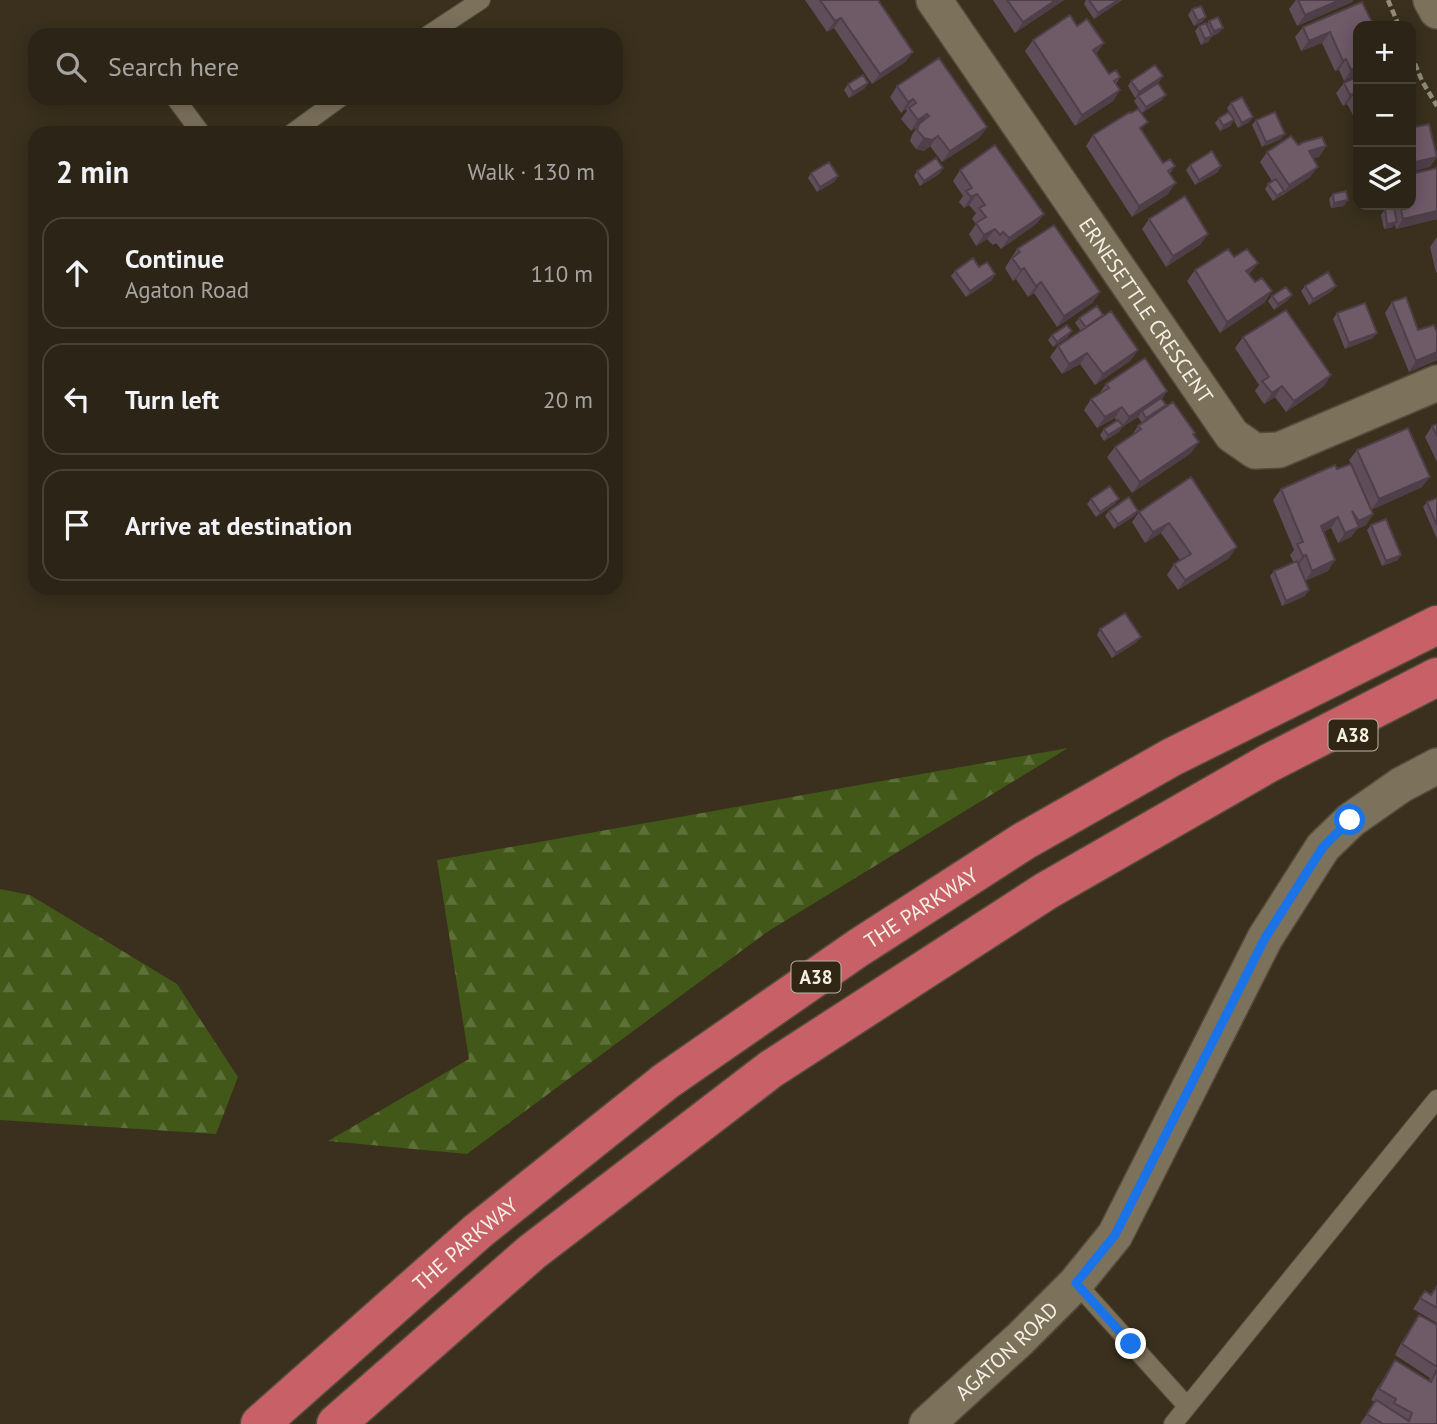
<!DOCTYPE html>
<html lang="en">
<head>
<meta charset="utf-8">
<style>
	:root { --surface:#2c2416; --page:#383023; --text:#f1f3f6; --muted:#a6a4a1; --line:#484135 }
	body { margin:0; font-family:"PT Sans",sans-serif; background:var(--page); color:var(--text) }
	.controls { position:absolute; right:21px; top:21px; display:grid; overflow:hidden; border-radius:14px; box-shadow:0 4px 18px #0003 }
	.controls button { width:63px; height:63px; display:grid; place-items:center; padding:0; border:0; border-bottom:2px solid var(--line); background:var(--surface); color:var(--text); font:35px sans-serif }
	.stop { position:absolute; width:21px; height:21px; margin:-16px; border:5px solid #1a73e8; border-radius:50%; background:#fff }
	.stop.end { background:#1a73e8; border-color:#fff; box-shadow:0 2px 7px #0008 }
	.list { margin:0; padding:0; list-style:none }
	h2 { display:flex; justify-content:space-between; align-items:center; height:91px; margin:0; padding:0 28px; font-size:30px }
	h2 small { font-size:23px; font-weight:400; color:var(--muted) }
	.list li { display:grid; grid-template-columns:46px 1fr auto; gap:21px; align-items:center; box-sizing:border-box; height:112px; margin:0 14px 14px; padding:0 14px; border:2px solid var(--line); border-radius:21px }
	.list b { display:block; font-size:26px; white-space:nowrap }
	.list p { margin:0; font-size:23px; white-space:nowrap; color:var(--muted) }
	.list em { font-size:23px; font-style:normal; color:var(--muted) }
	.icon { flex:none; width:38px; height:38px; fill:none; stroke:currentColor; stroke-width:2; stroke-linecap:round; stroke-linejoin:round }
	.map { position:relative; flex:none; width:1437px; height:1424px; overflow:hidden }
	.search { position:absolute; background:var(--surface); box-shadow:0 4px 18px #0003; left:28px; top:28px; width:595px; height:77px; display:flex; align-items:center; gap:18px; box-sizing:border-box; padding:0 24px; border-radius:21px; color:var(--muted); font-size:26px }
	.panel { position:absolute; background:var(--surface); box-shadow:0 4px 18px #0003; left:28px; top:126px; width:595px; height:469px; border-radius:21px }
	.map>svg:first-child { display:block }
	.forest { fill:url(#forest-firs) }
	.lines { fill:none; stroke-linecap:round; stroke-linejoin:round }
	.lane-casing { stroke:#544c3b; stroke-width:20 }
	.street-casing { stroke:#544c3b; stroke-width:38 }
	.highway-casing { stroke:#544c3b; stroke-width:41 }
	.path { stroke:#938b7b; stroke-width:4.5; stroke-dasharray:7 3.5; stroke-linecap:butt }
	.lane { stroke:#7c715b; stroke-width:18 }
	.street { stroke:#7c715b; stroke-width:35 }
	.highway { stroke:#c86167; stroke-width:38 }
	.wall { fill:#5f4d59 }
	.shaded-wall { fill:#4e3f49 }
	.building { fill:#6f5a68; stroke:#4e3f49; stroke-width:2 }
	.route { stroke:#1a73e8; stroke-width:9 }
	.labels { text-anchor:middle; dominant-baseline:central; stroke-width:7; stroke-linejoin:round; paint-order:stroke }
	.shield { fill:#302613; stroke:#bbb3a5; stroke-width:2 }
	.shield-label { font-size:19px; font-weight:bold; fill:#f6f0e4 }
	.street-label { font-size:21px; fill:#f6f0e4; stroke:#302613 }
</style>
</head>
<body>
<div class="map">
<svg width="1437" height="1424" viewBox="0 0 1437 1424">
	<defs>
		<pattern id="forest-firs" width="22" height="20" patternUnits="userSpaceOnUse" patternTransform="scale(1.75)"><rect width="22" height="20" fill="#415818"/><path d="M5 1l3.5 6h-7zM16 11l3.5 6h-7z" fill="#5d7039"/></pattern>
	</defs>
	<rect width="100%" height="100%" fill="#3a301d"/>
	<path class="forest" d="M1068 748 767 932 467 1154 328 1141 469 1059 437 860Z
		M0 889 30 895 177 984 238 1077 216 1134 0 1120Z"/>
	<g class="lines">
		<defs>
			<path id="lane" d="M428 35 481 0
				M175 98 201 133
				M292 133 340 98
				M1076 1283 1186 1405
				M1173 1424 1437 1099"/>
			<g id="street">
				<path id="s1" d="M934 0 1232 435 1255 451 1279 450 1437 383"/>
				<path d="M1431 0 1437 11"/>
				<path id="s2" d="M927 1424 1020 1339 1076 1283 1115 1235 1265 938 1323 847 1351 820 1401 785 1437 766"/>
			</g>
			<g id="highway">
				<path id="s3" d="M260 1424 478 1231 666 1081 858 948 1024 841 1172 757 1437 625"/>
				<path d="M336 1424 532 1252 771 1069 1046 891 1269 763 1437 677"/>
			</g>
		</defs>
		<use href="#lane" class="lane-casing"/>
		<use href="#street" class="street-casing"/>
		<use href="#highway" class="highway-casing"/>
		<path class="path" d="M1388 0 1399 26
			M1411 54 1422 81 1437 106"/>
		<use href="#lane" class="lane"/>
		<use href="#street" class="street"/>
		<use href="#highway" class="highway"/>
	</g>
	<path class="wall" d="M805 0H878L913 52 905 62 872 84 834 28 827 32Z
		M993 0H1064L1015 33Z
		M1086 0H1122L1094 19 1084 4Z
		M1296 0H1353L1352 2 1297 26 1289 9Z
		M1192 9 1206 17 1202 22 1194 26 1188 15Z
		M1209 21 1219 33 1212 36 1208 42 1201 45 1195 31 1199 26 1207 24Z
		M1358 26V74L1344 81 1339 70 1335 71 1322 43 1301 51 1295 37 1303 27Z
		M1033 40 1097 53 1095 54 1109 74 1120 77 1116 84 1120 90 1113 101 1075 126 1025 51Z
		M1163 76 1159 82 1143 93 1162 100 1142 113 1134 101 1138 96 1135 98 1128 86 1131 81Z
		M1358 76V117L1357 114 1353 115 1347 104 1343 106 1336 93 1344 83Z
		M868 83 864 89 849 98 844 90 848 84Z
		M897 86 987 127 979 138 942 162 930 146 924 151 916 149 910 141 912 135 917 127 911 131 901 119 907 111 906 109 901 113 890 97Z
		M1231 103 1253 117 1249 122 1238 128 1227 108Z
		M1219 118 1234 120 1230 126 1220 131 1215 123Z
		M1256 120 1281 139 1262 147 1252 125Z
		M1142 131 1163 163 1175 166 1170 173 1168 194 1132 217 1086 146 1093 135Z
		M1298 145 1326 146 1319 157 1313 158 1310 177 1273 201 1265 189 1268 184 1272 181 1260 162 1267 152Z
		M1190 165 1218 172 1195 185 1186 170Z
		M943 168 939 174 920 186 914 176 917 171Z
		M960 170 1044 214 1036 224 1001 249 996 243 993 245 987 239 976 246 969 234 976 224 972 219 976 213 969 205 964 208 959 202 963 196 953 181Z
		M811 173 838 176 834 182 817 192 808 178Z
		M1411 174 1437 219 1396 229 1395 224 1393 227 1384 229 1381 215 1385 209 1391 208V205H1411Z
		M1333 194 1344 206 1331 208 1329 199Z
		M1149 219 1201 244 1166 267 1142 229Z
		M1437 237V272L1436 273 1430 247Z
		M1017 249 1100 292 1092 303 1057 327 1034 293 1028 297 1016 279 1013 281 1005 268Z
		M1234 257 1258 263 1249 274 1265 302 1220 333 1187 281 1195 270Z
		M979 267 995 274 992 280 966 297 951 276 955 271Z
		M1305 286 1332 291 1309 305 1301 291Z
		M1272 296 1288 300 1274 310 1268 301Z
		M1392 302 1418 330 1437 360 1409 372 1385 313Z
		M1337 313 1373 338 1345 349 1333 319Z
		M1103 315 1138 350 1130 361 1095 385 1080 364 1062 374 1050 357 1058 346 1081 331 1075 323 1079 318Z
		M1052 335 1068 337 1053 347 1048 340Z
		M1243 337 1324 386 1286 412 1275 397 1264 404 1255 391 1259 385 1235 348Z
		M1106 384 1162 399 1166 405 1163 409 1194 435 1191 453 1132 493 1107 457 1115 447 1132 435 1138 426 1142 423 1138 417 1122 427 1119 432 1104 441 1100 435 1104 429 1117 421 1115 418 1097 428 1084 410 1091 399 1099 394Z
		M1437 424V462L1425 437 1432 426Z
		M1357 450 1422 487 1371 510 1373 514 1366 525 1357 529 1351 537 1338 543 1331 528 1323 532 1328 571 1305 581V596L1282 606 1270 576 1274 571 1294 563 1290 555 1294 550 1273 500 1281 489 1351 464 1349 460Z
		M1191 477 1229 558 1178 590 1167 575 1174 564 1180 560 1161 533 1145 543 1132 522 1139 512Z
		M1437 498V539L1423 507 1427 502Z
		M1091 499 1115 504 1096 517 1087 504Z
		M1109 511H1138L1134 516 1114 529 1105 516Z
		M1371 525 1398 560 1382 566 1367 530Z
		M1100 629 1137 642 1112 658 1097 635Z
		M1437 1285V1323L1413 1309 1425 1291 1431 1295Z
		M1419 1315 1437 1325V1424H1360L1375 1402 1371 1400 1377 1389 1395 1360 1429 1381 1430 1378 1395 1355 1401 1343Z"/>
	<path class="shaded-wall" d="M1056 0H1064L1015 33 1023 22Z
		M1118 0H1122L1094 19 1098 13Z
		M1340 0H1353L1352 2 1297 26 1305 15Z
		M1206 17 1202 22 1194 26 1198 21Z
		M841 18 834 28 827 32 835 21Z
		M1223 28 1219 33 1212 36 1208 42 1201 45 1205 39 1211 37 1214 31Z
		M1330 32 1322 43 1301 51 1309 41Z
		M1104 43 1097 53 1085 61 1093 50Z
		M913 52 905 62 872 84 880 74Z
		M1346 59 1339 70 1335 71 1343 61Z
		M1358 67V74L1344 81 1351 70Z
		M1163 76 1159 82 1135 98 1139 92Z
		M868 83 864 89 849 98 853 92Z
		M1120 90 1113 101 1075 126 1082 115Z
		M1355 93 1347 104 1343 106 1350 95Z
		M1166 95 1162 100 1142 113 1146 107Z
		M913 99 906 109 901 113 908 102Z
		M1358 107V111L1357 114 1353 115Z
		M927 114 920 125 919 124 911 131 918 120Z
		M1253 117 1249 122 1238 128 1242 123Z
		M1234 120 1230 126 1220 131 1223 126Z
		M987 127 979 138 942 162 950 151Z
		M1285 134 1281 139 1262 147 1266 142Z
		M938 136 930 146 924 151 916 149 924 138Z
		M1326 146 1319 157 1301 161 1309 151Z
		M1437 157 1430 167 1411 172V163Z
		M1221 166 1218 172 1195 185 1199 180Z
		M1318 167 1310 177 1282 196 1289 185Z
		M943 168 939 174 920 186 924 181Z
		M838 176 834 182 817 192 820 187Z
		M1176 183 1168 194 1132 217 1139 206Z
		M1284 191 1280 196 1273 201 1277 196Z
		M977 194 969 205 964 208 971 197Z
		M1348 200 1344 206 1331 208 1334 203Z
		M1437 211V219L1396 229 1403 219Z
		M1044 214 1036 224 1001 249 1009 238Z
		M1397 222 1393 227 1384 229 1387 224Z
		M995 229 987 239 976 246 984 235Z
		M1208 234 1201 244 1166 267 1173 256Z
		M1258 263 1250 273 1239 281 1246 271Z
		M1024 268 1016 279 1013 281 1021 270Z
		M995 274 992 280 966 297 970 291Z
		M1041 282 1034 293 1028 297 1036 286Z
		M1336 286 1332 291 1309 305 1313 299Z
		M1272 291 1265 302 1220 333 1227 322Z
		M1100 292 1092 303 1057 327 1064 316Z
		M1292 295 1288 300 1274 310 1278 304Z
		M1072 331 1068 337 1053 347 1057 342Z
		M1377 333 1373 338 1345 349 1349 343Z
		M1138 350 1130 361 1095 385 1103 374Z
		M1437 352V360L1409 372 1416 361Z
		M1087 353 1080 364 1062 374 1069 364Z
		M1331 375 1324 386 1286 412 1294 401Z
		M1282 386 1275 397 1264 404 1272 393Z
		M1167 391 1160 402 1142 411 1138 417 1122 427 1119 432 1104 441 1108 435 1122 426 1129 417Z
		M1166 405 1162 410 1142 423 1146 418Z
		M1122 407 1115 418 1097 428 1105 417Z
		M1199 442 1191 453 1132 493 1140 482Z
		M1430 477 1422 487 1371 510 1379 499Z
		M1119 499 1115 504 1096 517 1100 512Z
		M1138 511 1134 516 1114 529 1118 524Z
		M1373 514 1366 525 1357 529 1351 537 1338 543 1345 533 1353 529 1359 521Z
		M1338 517 1331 528 1313 536 1321 526Z
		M1169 523 1161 533 1145 543 1153 532Z
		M1237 547 1229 558 1178 590 1185 580Z
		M1306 555 1298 566H1295L1303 556Z
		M1401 555 1398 560 1382 566 1386 561Z
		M1335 560 1328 571 1305 581 1312 571Z
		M1309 590 1305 596 1282 606 1286 601Z
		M1141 637 1137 642 1112 658 1116 653Z"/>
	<path class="building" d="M820 0H878L913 52 880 74 841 18 835 21Z
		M1007 0H1056L1023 22Z
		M1089 0H1118L1098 13Z
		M1298 0H1340L1305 15Z
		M1362 2 1374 26H1358V67L1351 70 1346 59 1343 61 1330 32 1309 41 1303 27Z
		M1201 6 1206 17 1198 21 1192 9Z
		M1070 15 1077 26 1087 19 1104 43 1093 50 1109 74 1116 70 1120 77 1114 81 1120 90 1082 115 1033 40Z
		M1218 17 1223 28 1214 31 1209 21Z
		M1206 23 1212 36 1205 39 1199 26Z
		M939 58 987 127 950 151 938 136 932 140 924 138 917 130 919 124 929 116 927 114 918 120 909 108 916 103 913 99 908 102 897 86Z
		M1155 65 1163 76 1139 92 1131 81Z
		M863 75 868 83 853 92 848 84Z
		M1358 76V101L1355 93 1350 95 1344 83Z
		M1158 83 1166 95 1146 107 1138 96Z
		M1242 97 1253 117 1242 123 1231 103Z
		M1138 109 1148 122 1140 128 1163 163 1170 159 1175 166 1168 171 1176 183 1139 206 1093 135 1130 112 1131 113Z
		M1229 112 1234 120 1223 126 1219 118Z
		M1275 112 1285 134 1266 142 1256 120Z
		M1429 124 1437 157 1411 163V128Z
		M1291 136 1298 145 1304 142 1322 137 1326 146 1309 151 1318 167 1289 185 1267 152Z
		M995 145 1044 214 1009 238 1003 232 1000 235 995 229 984 235 976 223 986 217 979 208 985 205 977 194 971 197 966 191 972 188 960 170Z
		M1212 151 1221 166 1199 180 1190 165Z
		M936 158 943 168 924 181 917 171Z
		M829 162 838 176 820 187 811 173Z
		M1437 168V211L1403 219 1400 205H1411V182H1413L1411 174Z
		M1276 179 1284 191 1277 196 1268 184Z
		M1346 191 1348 200 1334 203 1333 194Z
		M1185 196 1208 234 1173 256 1149 219Z
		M1394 208 1397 222 1387 224 1385 209Z
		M1054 225 1100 292 1064 316 1041 282 1036 286 1024 268 1021 270 1012 258 1020 252 1017 249Z
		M1228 249 1234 257 1247 249 1258 263 1246 271 1255 282 1262 278 1272 291 1227 322 1195 270Z
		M973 258 979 267 987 262 995 274 970 291 955 271Z
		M1328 272 1336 286 1313 299 1305 286Z
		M1286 287 1292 295 1278 304 1272 296Z
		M1406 297 1418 330 1434 325 1437 332V352L1416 361 1392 302Z
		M1365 303 1377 333 1349 343 1337 313Z
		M1097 306 1103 315 1086 327 1079 318Z
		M1286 310 1331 375 1294 401 1282 386 1272 393 1262 381 1269 377 1243 337Z
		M1111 311 1138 350 1103 374 1087 353 1069 364 1058 346Z
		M1067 325 1072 331 1057 342 1052 335Z
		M1145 358 1167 391 1129 417 1122 407 1105 417 1091 399 1109 388 1106 384Z
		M1161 398 1166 405 1146 418 1142 411Z
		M1173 402 1195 433 1193 434 1199 442 1140 482 1115 447 1141 429 1138 426Z
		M1118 420 1123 426 1108 435 1104 429Z
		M1437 424V436L1432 426Z
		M1408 428 1430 477 1379 499 1357 450Z
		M1351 464 1373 514 1359 521 1352 511 1359 527 1345 533 1338 517 1321 526 1335 560 1312 571 1306 555 1303 556 1297 544 1303 542 1281 489 1335 465 1337 469Z
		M1191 477 1237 547 1185 580 1174 564 1191 554 1169 523 1153 532 1139 512Z
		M1110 486 1119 499 1100 512 1091 499Z
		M1129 497 1138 511 1118 524 1109 511Z
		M1437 498V525L1427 502Z
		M1386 519 1401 555 1386 561 1371 525Z
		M1297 561 1309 590 1286 601 1274 571Z
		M1125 613 1141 637 1116 653 1100 629Z
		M1437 1286V1308L1420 1298 1425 1291 1431 1295Z
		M1419 1315 1437 1325V1367L1402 1344Z
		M1395 1360 1431 1382 1437 1369V1424H1383L1367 1414 1376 1400 1409 1421 1412 1413 1394 1403 1396 1399 1379 1389Z"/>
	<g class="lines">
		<path class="route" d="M1131 1344 1076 1283 1115 1235 1265 938 1323 847 1350 820"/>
	</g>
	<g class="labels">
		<g class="shield">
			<rect x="1328.5" y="719.5" width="49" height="31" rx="5"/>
			<rect x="791.5" y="961.5" width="49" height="31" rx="5"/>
		</g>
		<g class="shield-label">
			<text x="1353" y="735">A38</text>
			<text x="816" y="977">A38</text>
		</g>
		<g class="street-label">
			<text stroke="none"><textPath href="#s1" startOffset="376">ERNESETTLE CRESCENT</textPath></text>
			<text stroke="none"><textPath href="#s3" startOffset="840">THE PARKWAY</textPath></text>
			<text stroke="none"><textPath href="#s3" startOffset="273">THE PARKWAY</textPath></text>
			<text stroke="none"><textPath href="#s2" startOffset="108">AGATON ROAD</textPath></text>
		</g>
	</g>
</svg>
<div class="controls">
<button>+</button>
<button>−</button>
<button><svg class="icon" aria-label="layers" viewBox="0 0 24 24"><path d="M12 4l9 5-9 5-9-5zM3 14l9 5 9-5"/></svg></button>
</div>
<div class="stop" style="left:1350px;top:820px"></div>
<div class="stop end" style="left:1131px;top:1344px"></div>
<div class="search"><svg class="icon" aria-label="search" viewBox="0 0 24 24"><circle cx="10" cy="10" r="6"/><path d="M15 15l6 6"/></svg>Search here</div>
<section class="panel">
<h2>2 min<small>Walk · 130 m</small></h2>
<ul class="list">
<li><svg class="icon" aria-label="ahead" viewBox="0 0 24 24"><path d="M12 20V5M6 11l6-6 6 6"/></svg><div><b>Continue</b><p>Agaton Road</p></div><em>110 m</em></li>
<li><svg class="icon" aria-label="left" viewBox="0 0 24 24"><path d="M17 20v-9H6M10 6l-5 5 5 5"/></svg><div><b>Turn left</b></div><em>20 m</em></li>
<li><svg class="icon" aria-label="arrive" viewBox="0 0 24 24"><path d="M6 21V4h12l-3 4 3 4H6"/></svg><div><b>Arrive at destination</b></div></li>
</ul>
</section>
</div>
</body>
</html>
